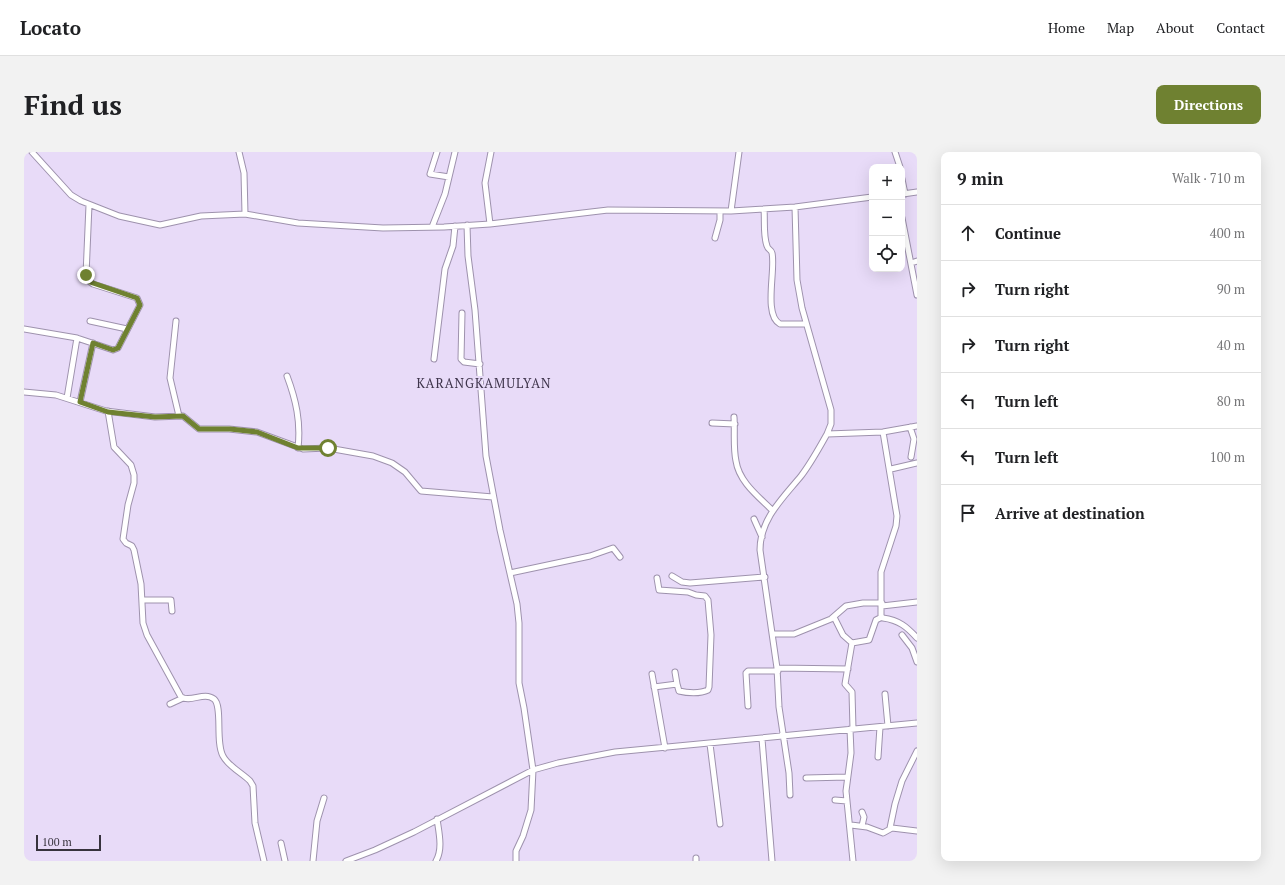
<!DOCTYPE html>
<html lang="en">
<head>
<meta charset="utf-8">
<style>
	:root { --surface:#fff; --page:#f2f2f2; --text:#202124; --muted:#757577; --line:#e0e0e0; --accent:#6f8131 }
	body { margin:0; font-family:"PT Serif",serif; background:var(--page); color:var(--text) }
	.controls { position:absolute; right:12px; top:12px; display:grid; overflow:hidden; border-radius:8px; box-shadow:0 4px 16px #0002 }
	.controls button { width:36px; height:36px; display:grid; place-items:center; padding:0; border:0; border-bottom:1px solid var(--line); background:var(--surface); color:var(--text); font:20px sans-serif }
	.scale { position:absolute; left:12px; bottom:10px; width:65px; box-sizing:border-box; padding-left:4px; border:2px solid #37323d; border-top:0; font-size:11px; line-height:14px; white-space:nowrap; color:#37323d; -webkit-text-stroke:3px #e8dbf8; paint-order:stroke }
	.stop { position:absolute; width:12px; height:12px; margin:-9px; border:3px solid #6f8131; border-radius:50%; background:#fff }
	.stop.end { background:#6f8131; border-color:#fff; box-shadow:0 1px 4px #0008 }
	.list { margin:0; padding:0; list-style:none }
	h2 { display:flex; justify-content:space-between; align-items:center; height:52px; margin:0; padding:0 16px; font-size:17px }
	h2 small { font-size:13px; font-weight:400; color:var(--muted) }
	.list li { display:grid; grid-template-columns:26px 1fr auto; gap:12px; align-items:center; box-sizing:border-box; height:56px; padding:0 16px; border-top:1px solid var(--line) }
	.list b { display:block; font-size:15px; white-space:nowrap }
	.list em { font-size:13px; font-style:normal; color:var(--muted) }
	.icon { flex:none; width:22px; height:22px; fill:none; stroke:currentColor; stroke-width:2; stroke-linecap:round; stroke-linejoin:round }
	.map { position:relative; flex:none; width:893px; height:709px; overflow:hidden; border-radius:8px }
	header { display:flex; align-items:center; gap:24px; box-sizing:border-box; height:56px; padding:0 20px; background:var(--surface); border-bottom:1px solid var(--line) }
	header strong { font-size:19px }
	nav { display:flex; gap:22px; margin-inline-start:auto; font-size:14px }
	.intro { display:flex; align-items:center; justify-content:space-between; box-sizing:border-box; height:96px; padding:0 24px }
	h1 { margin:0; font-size:28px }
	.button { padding:10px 18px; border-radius:8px; background:var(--accent); color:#fff; font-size:14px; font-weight:700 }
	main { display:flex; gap:24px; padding:0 24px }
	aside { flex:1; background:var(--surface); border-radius:8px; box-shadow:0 4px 16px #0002 }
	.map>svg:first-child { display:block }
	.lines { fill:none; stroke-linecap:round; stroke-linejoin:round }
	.street-casing { stroke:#9e92ad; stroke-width:7 }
	.street { stroke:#fff; stroke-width:5 }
	.route { stroke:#6f8131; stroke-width:5 }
	.labels { text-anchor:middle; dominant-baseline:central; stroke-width:4; stroke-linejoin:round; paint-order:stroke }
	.quarter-label { font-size:13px; letter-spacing:1px; fill:#3f354c; stroke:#e8dbf8 }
</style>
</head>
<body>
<header>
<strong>Locato</strong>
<nav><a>Home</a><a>Map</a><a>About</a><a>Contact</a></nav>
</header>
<div class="intro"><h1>Find us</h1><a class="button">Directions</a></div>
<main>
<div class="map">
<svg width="893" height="709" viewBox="0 0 893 709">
	<rect width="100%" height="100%" fill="#e8dbf8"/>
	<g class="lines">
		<defs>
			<path id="street" d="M8 0 47 43 57 49 95 64 136 73 177 64 221 62 274 71 359 76 420 75 466 72 584 58 707 59 771 55 848 45
				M215 0 220 21 221 62
				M413 0 406 22 425 25
				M871 0 876 15
				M878 27 881 42
				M879 42 893 40
				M771 55 773 128 778 156 807 258V272L803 282
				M740 57C741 69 739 83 743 94 744 98 747 97 748 101 752 117 739 163 756 172H781
				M707 59 715 0
				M878 66 893 143
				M466 72 461 31 467 0
				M443 73 444 104 451 158 462 304 476 378 493 452 495 471V531L500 556 509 618 507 658 499 684 492 699V709
				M408 75 421 42 431 0
				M691 86 696 68V59
				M887 111 893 109
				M438 161 437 207 440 210 456 212
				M66 169 103 177
				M152 169 146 226 155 264
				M0 177 53 186 43 246
				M53 186 89 198 94 196 116 153 113 146 69 132 66 130 62 123 65 53
				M410 207 421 117 429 94 431 74
				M263 224C272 248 277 270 274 296
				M0 240 32 243 82 259 131 265 159 264 175 277H205L233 280 279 297 304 296 349 304 368 311 381 320 397 339 469 345
				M56 250 69 191
				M84 259 90 295 107 313 110 323V331L104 353 99 387 102 391 108 394 110 398 117 432 119 471 123 483 157 545C167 551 180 539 190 547 199 554 191 590 199 604 204 614 218 621 226 629L229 634 231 671 240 709
				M710 265C711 279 709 295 712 309 715 330 735 345 749 359
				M688 271 711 272
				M886 275 890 287 887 305
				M859 280 873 364 872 374 857 420V464L859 466C875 468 883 475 893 486
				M867 317 893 311
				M730 367 738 385
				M486 421 566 404 589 396 596 405
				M648 424 658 430 666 431 741 425
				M633 426 635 438 664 440 672 443 681 444 684 448 687 483 685 535 684 538C676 542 663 541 655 539L653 532
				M118 448H147L148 459
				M858 454 893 450
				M810 465 819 483 828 491
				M749 482H770L807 467 822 454 839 451H858
				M878 483 888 496 893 510
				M753 516 824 517
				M628 522 641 596
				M630 535 653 532 651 520
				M861 542 864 574
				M146 552 159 546
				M724 554 722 521 724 519H754
				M826 577 827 601 822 639 829 709
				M829 577 828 540 821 532 828 491 845 488 852 468 858 465
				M738 587 748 709
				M686 592 696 672
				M854 605 856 575
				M782 626 823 625
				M766 643 765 621 755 555 753 516 736 398C736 367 759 346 777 324 787 311 795 296 803 282L859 280 893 274
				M811 648 823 649
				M827 673 843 675 859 681 868 676 893 679
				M838 674 840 665 838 660
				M866 676 871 652 878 629 893 599
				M257 691 261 709
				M672 706V709
				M289 709 293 669 300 646
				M322 709 351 698 390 680 509 618 534 611 591 600 893 571
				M412 709C419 697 415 681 413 667"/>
		</defs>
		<use href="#street" class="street-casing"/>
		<use href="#street" class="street"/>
	</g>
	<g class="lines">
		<path class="route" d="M62 123 66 130 113 146 116 153 94 196 89 198 69 191 56 250 84 260 131 265 159 264 175 277H206L233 280 274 296H304"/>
	</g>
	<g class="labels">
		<g class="quarter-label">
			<text x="460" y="231">KARANGKAMULYAN</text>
		</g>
	</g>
</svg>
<div class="controls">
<button>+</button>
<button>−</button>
<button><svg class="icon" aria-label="locate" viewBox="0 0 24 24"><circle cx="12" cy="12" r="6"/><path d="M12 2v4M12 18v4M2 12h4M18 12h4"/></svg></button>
</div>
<div class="scale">100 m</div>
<div class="stop" style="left:304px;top:296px"></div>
<div class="stop end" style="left:62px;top:123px"></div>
</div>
<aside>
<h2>9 min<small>Walk · 710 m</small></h2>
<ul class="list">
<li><svg class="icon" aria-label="ahead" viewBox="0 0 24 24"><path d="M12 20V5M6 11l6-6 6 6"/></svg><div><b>Continue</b></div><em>400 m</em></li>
<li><svg class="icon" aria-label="right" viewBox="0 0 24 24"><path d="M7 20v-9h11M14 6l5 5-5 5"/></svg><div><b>Turn right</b></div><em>90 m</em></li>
<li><svg class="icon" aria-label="right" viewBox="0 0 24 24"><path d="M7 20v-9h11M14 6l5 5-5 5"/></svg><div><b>Turn right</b></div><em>40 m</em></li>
<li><svg class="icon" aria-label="left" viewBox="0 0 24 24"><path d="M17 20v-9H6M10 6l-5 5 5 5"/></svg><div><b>Turn left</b></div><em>80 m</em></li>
<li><svg class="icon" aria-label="left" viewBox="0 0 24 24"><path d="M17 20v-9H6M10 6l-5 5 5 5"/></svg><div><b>Turn left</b></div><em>100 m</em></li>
<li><svg class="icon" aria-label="arrive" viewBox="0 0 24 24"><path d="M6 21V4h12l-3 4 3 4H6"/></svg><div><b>Arrive at destination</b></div></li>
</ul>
</aside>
</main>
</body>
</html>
